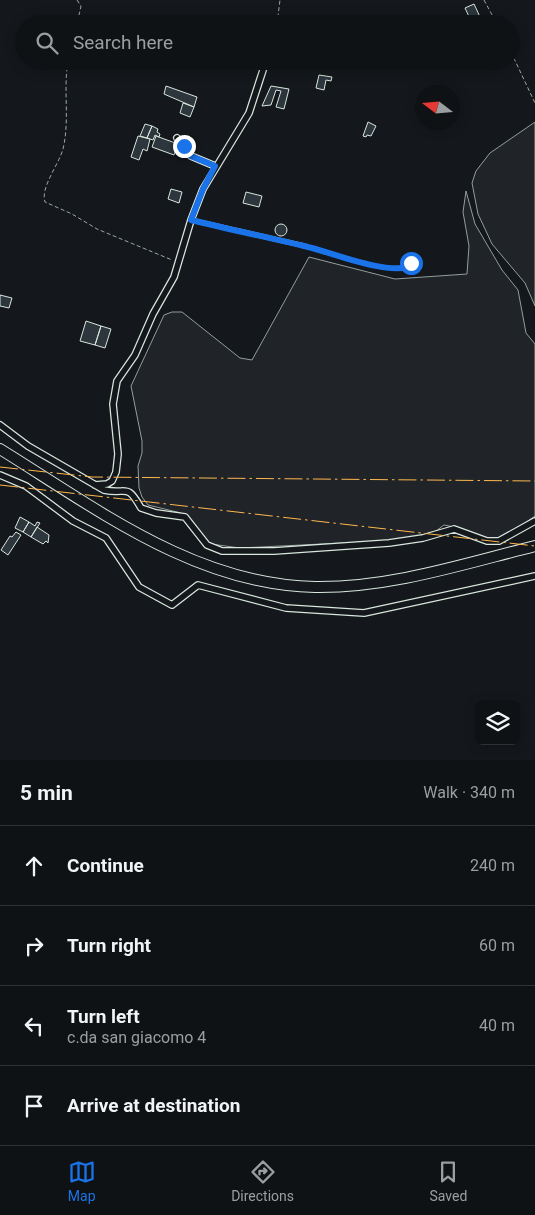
<!DOCTYPE html>
<html lang="en">
<head>
<meta charset="utf-8">
<style>
	:root { --surface:#0f1215; --page:#1d2022; --text:#f1f3f6; --muted:#9b9ea0; --line:#2f3234; --accent:#1a73e8 }
	body { margin:0; font-family:Roboto,sans-serif; background:var(--page); color:var(--text) }
	.controls { position:absolute; right:15px; bottom:15px; display:grid; overflow:hidden; border-radius:8px; box-shadow:0 2px 12px #0003 }
	.controls button { width:45px; height:45px; display:grid; place-items:center; padding:0; border:0; border-bottom:1px solid var(--line); background:var(--surface); color:var(--text); font:25px sans-serif }
	.compass { position:absolute; left:415px; top:85px; width:45px; height:45px; border-radius:50%; background:var(--surface); box-shadow:0 2px 12px #0003; rotate:286deg }
	.stop { position:absolute; width:15px; height:15px; margin:-11px; border:4px solid #1a73e8; border-radius:50%; background:#fff }
	.stop.end { background:#1a73e8; border-color:#fff; box-shadow:0 1px 5px #0008 }
	.list { margin:0; padding:0; list-style:none }
	h2 { display:flex; justify-content:space-between; align-items:center; height:65px; margin:0; padding:0 20px; font-size:21px }
	h2 small { font-size:16px; font-weight:400; color:var(--muted) }
	.list li { display:grid; grid-template-columns:32px 1fr auto; gap:15px; align-items:center; box-sizing:border-box; height:80px; padding:0 20px; border-top:1px solid var(--line) }
	.list b { display:block; font-size:19px; white-space:nowrap }
	.list p { margin:0; font-size:16px; white-space:nowrap; color:var(--muted) }
	.list em { font-size:16px; font-style:normal; color:var(--muted) }
	.icon { flex:none; width:28px; height:28px; fill:none; stroke:currentColor; stroke-width:2; stroke-linecap:round; stroke-linejoin:round }
	.map { position:relative; flex:none; width:535px; height:760px; overflow:hidden }
	.search { position:absolute; background:var(--surface); box-shadow:0 2px 12px #0003; left:15px; right:15px; top:15px; height:55px; display:flex; align-items:center; gap:12px; box-sizing:border-box; padding:0 18px; border-radius:28px; color:var(--muted); font-size:19px }
	.sheet { height:385px; background:var(--surface) }
	nav { display:flex; justify-content:space-around; align-items:center; box-sizing:border-box; height:70px; border-top:1px solid var(--line); background:var(--surface); font-size:14px; color:var(--muted) }
	nav a { display:grid; justify-items:center; gap:2px }
	nav .on { color:var(--accent) }
	.map>svg:first-child { display:block }
	.green { fill:#202428; stroke:#939e99 }
	.building { fill:#2c363c; stroke:#d8e6dc }
	.lines { fill:none; stroke-linecap:round; stroke-linejoin:round }
	.lane-casing { stroke:#d8e6dc; stroke-width:5 }
	.street-casing { stroke:#d8e6dc; stroke-width:8 }
	.highway-casing { stroke:#d8e6dc; stroke-width:12 }
	.path { stroke:#9da8a2; stroke-width:1; stroke-dasharray:4 2.5; stroke-linecap:butt }
	.lane { stroke:#14181c; stroke-width:3 }
	.street { stroke:#14181c; stroke-width:5.5 }
	.highway { stroke:#14181c; stroke-width:10 }
	.power { stroke:#ffb74d; stroke-width:1; stroke-dasharray:18 4 2.5 4; stroke-linecap:butt }
	.route { stroke:#1a73e8; stroke-width:6 }
</style>
</head>
<body>
<div class="map">
<svg width="535" height="760" viewBox="0 0 535 760">
	<rect width="100%" height="100%" fill="#14181c"/>
	<path class="green" d="M535 122V306L525 283 492 244 478 214 472 183 476 171 490 153Z
		M466 191 475 224 502 270 518 290 526 333 535 344V516C520 526 501 544 482 538 469 534 458 527 444 525L436 531 403 540 240 548 211 544 181 513 148 505 142 497 139 488 138 466 142 453V441L131 386 164 315 172 312H182L240 358 252 360 309 257 395 279 467 274 469 246 463 212Z"/>
	<path class="building" d="M474 4 481 19 472 23 465 8Z
		M319 75 332 77 331 81 326 80 324 90 316 88Z
		M166 86 197 97 194 107 164 94Z
		M271 86 289 89 284 109 276 107 281 91 276 90 271 105 262 106Z
		M183 103 194 107 190 117 180 113Z
		M368 122 376 126 371 136 367 135 366 137 363 136Z
		M145 124 152 126 147 138 140 136Z
		M152 126 158 129 157 132 160 134 159 137 155 135 153 140 147 138Z
		M138 136 150 139 147 151 143 149 139 160 131 157Z
		M156 136 178 144 174 155 152 147Z
		M171 189 182 192 179 203 168 199Z
		M246 192 262 196 259 207 243 203Z
		M275 230a6 6 0 1 1 12 0a6 6 0 1 1-12 0Z
		M0 295 12 298 9 308 0 306Z
		M86 321 101 326 95 345 80 341Z
		M101 326 111 329 105 348 95 345Z
		M20 517 29 522 23 532 15 528Z
		M29 522 35 526 37 522 40 523 31 537 23 532Z
		M37 527 49 535 48 543 46 541 43 544 31 537Z
		M16 532 21 535 8 555 1 550 10 536 12 537Z"/>
	<g class="lines">
		<defs>
			<path id="lane" d="M191 220 305 246"/>
			<path id="street" d="M177 138 191 156 215 166
				M0 425 28 446 104 490C128 495 126 482 141 508L156 513 185 517 207 545 222 551H274L389 543 423 538 454 529 487 541H499L535 521
				M0 475 26 486 73 521 106 538 139 587 172 605 198 585 286 608 364 613 535 576
				M95 485 107 484 112 481 116 472 118 454 113 404 117 381 135 355 153 314 174 277 191 220 203 189 249 113 266 61"/>
			<path id="highway" d="M0 449C97 509 196 585 315 587 390 588 463 564 535 546"/>
		</defs>
		<use href="#lane" class="lane-casing"/>
		<use href="#street" class="street-casing"/>
		<use href="#highway" class="highway-casing"/>
		<path class="path" d="M77 0 81 6 77 24
			M484 0 497 24
			M277 24 280 0
			M511 52 535 103
			M68 61C63 90 70 120 63 149 59 164 40 188 45 202L72 214 97 229 172 260
			M310 248C337 255 383 274 409 267L411 263 407 254"/>
		<use href="#lane" class="lane"/>
		<use href="#street" class="street"/>
		<use href="#highway" class="highway"/>
		<path class="power" d="M0 467 92 477 535 481
			M0 485 535 546"/>
	</g>
	<g class="lines">
		<path class="route" d="M184 146 191 156 215 166 203 189 191 220C228 229 266 237 304 246 331 252 382 274 409 267L411 263"/>
	</g>
</svg>
<div class="controls">
<button><svg class="icon" aria-label="layers" viewBox="0 0 24 24"><path d="M12 4l9 5-9 5-9-5zM3 14l9 5 9-5"/></svg></button>
</div>
<svg class="compass" viewBox="-18 -18 36 36"><path d="M0-13l5 13h-10z" fill="#e53935"/><path d="M0 13l5-13h-10z" fill="#9b9ea0"/></svg>
<div class="stop" style="left:411px;top:263px"></div>
<div class="stop end" style="left:184px;top:146px"></div>
<div class="search"><svg class="icon" aria-label="search" viewBox="0 0 24 24"><circle cx="10" cy="10" r="6"/><path d="M15 15l6 6"/></svg>Search here</div>
</div>
<section class="sheet">
<h2>5 min<small>Walk · 340 m</small></h2>
<ul class="list">
<li><svg class="icon" aria-label="ahead" viewBox="0 0 24 24"><path d="M12 20V5M6 11l6-6 6 6"/></svg><div><b>Continue</b></div><em>240 m</em></li>
<li><svg class="icon" aria-label="right" viewBox="0 0 24 24"><path d="M7 20v-9h11M14 6l5 5-5 5"/></svg><div><b>Turn right</b></div><em>60 m</em></li>
<li><svg class="icon" aria-label="left" viewBox="0 0 24 24"><path d="M17 20v-9H6M10 6l-5 5 5 5"/></svg><div><b>Turn left</b><p>c.da san giacomo 4</p></div><em>40 m</em></li>
<li><svg class="icon" aria-label="arrive" viewBox="0 0 24 24"><path d="M6 21V4h12l-3 4 3 4H6"/></svg><div><b>Arrive at destination</b></div></li>
</ul>
</section>
<nav>
<a class="on"><svg class="icon" aria-label="map" viewBox="0 0 24 24"><path d="M3 6l6-2 6 2 6-2v14l-6 2-6-2-6 2zM9 4v14M15 6v14"/></svg>Map</a>
<a><svg class="icon" aria-label="directions" viewBox="0 0 24 24"><path d="M12 3l9 9-9 9-9-9zM9 14v-3h6M13 9l2 2-2 2"/></svg>Directions</a>
<a><svg class="icon" aria-label="saved" viewBox="0 0 24 24"><path d="M7 4h10v16l-5-4-5 4z"/></svg>Saved</a>
</nav>
</body>
</html>
